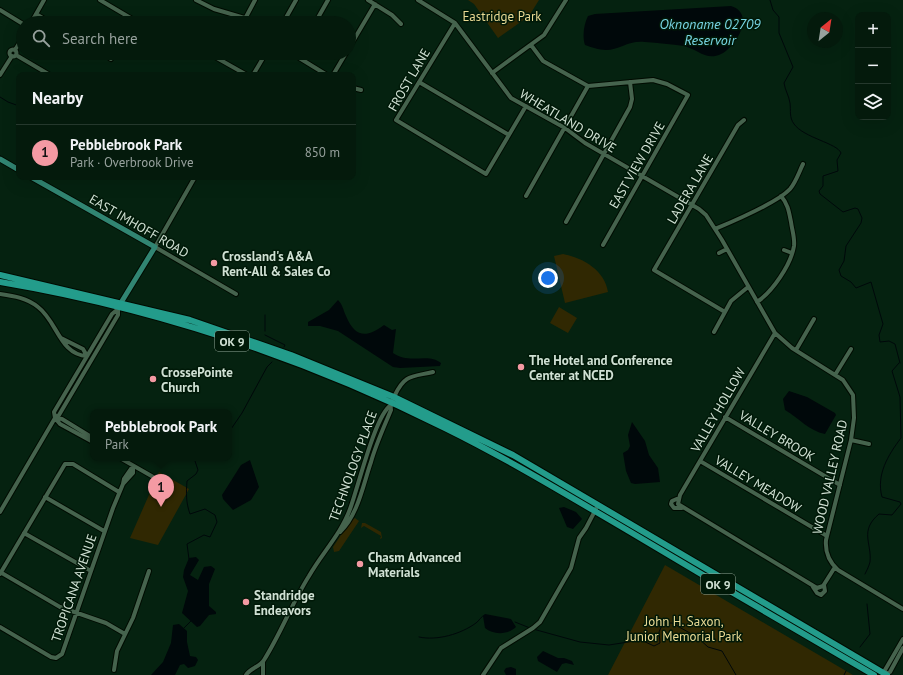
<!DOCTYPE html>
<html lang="en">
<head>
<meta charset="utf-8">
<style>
	:root { --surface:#041a0c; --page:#0d2315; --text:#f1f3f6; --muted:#97a19d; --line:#25382d; --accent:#f49aa3 }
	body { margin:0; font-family:"PT Sans",sans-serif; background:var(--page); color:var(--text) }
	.controls { position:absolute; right:12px; top:12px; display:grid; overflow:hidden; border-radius:8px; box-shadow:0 4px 16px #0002 }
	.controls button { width:36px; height:36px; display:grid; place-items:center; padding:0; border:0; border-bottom:1px solid var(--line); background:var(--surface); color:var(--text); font:20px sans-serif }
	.compass { position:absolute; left:807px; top:12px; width:36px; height:36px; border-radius:50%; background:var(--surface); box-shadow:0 4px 16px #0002; rotate:30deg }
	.you { position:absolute; left:548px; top:278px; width:14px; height:14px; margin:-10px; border:3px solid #fff; border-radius:50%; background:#1a73e8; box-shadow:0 0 0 6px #1a73e833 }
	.badge { display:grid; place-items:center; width:26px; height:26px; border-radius:50%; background:var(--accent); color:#111; font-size:13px; font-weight:700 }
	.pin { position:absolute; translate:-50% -33px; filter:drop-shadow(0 1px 2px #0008) }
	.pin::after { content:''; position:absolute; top:21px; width:14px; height:12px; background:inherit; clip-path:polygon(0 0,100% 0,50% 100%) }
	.popup { position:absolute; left:90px; top:409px; width:142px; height:52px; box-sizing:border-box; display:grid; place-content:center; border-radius:8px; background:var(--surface); filter:drop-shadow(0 1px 3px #0005); font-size:13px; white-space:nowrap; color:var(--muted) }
	.popup b { font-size:15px; color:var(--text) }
	.popup::after { content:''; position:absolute; left:50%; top:100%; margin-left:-8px; border:8px solid transparent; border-top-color:var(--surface) }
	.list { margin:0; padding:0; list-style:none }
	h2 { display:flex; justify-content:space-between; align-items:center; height:52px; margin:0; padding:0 16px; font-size:17px }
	h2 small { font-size:13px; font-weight:400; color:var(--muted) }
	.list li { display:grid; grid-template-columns:26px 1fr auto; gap:12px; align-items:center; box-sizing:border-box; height:56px; padding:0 16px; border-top:1px solid var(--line) }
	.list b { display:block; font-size:15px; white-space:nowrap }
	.list p { margin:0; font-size:13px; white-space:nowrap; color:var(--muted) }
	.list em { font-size:13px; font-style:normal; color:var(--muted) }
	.icon { flex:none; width:22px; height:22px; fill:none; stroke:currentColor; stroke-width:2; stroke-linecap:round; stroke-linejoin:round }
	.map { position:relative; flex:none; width:903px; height:675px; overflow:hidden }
	.search { position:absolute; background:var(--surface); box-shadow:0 4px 16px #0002; left:16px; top:16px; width:340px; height:44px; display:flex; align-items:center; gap:10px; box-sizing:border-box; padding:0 14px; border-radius:22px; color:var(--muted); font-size:15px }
	.panel { position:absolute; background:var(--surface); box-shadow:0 4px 16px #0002; left:16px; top:72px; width:340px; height:108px; border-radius:8px }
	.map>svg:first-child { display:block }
	.green { fill:#302802 }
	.water { fill:#00080a }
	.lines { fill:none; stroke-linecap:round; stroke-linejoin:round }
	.stream { stroke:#00080a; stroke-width:1 }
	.minor-casing { stroke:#000b01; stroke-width:6 }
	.major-casing { stroke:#000b01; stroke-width:7 }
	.highway-casing { stroke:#000b01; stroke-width:8 }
	.minor { stroke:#45634d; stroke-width:4 }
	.major { stroke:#318572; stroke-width:5 }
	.highway { stroke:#239c8b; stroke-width:6 }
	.poi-dot { fill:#f49aa3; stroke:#001908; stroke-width:1.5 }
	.labels { text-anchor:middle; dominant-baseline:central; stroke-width:3; stroke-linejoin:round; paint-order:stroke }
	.shield { fill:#001908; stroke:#92a597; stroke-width:1 }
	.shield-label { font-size:12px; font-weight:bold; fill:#d0e1d4 }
	.park-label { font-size:13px; fill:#eada94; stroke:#001908 }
	.street-label { font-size:13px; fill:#d0e1d4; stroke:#001908 }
	.poi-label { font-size:13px; font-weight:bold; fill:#d0e1d4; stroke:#001908; text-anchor:start }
	.water-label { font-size:14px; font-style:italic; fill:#79d6e5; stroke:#001908 }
</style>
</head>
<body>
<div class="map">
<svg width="903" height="675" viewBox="0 0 903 675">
	<rect width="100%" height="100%" fill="#052210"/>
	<path class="green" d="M468 0H539L529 16 498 38 474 4Z
		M563 254C584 258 605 271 608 292L565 303 554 256Z
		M559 307 577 318 568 333 550 323Z
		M159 472 189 489 158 545 130 538Z
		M355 518 359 521 339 551 334 552 333 547 351 520Z
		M362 523H365L381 532 382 538 380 539 381 536 364 526 361 528Z
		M665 565 853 675H608Z"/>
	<path class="water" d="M731 6C738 8 743 13 743 21 743 33 730 51 719 55 705 60 697 49 684 46 671 44 658 43 645 42 629 40 619 50 606 50 599 50 591 47 585 45 582 36 584 24 588 16L595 14Z
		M338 300C343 305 343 310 346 316 355 338 367 338 384 325L392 330 396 329 393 353C410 365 428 352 441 363L440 366 400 368 393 367 338 331 320 326H308V322L329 310Z
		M789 391 807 397 835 413 836 415 825 434C809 431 799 418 785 410L783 399Z
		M632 422 645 441 649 455 658 468 660 482 635 484 631 483 626 471 623 453 628 450 630 446 628 435Z
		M250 460 259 487 251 500 233 510 223 499 222 495 241 465Z
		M564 507 576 512 582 519 573 529 567 527 559 508Z
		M196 557 199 560 190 575 198 580 204 567 211 566 215 569 209 584V606L216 612V614L209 615 200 626 197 627 182 613 188 591 183 577 184 570 189 558Z
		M485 614 511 619 516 627C508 635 493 635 485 628L483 616Z
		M179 624 187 631V642L190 656 196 657 198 660 195 666 188 668 184 664 180 665 175 675H151L163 662 171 643 173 625Z
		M543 651 558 658H564L572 661 574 665 566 663 562 664 557 672 538 661 537 657Z
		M511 667 516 669V675H506L504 671 506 668Z"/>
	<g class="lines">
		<path class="stream" d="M770 0 773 10 779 17V33L793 67 784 83C785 90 789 96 790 103 791 111 789 117 794 124 804 138 837 143 841 153L837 160 838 171 823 176V186L819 191 820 194 843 212 855 208 858 209 862 218 861 223 846 246 844 261 839 270 841 276 851 282 856 288 871 282 883 324 879 335 880 342 889 341 895 344 900 363
			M0 97 8 102 19 106
			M265 331V315
			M265 335 285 345 284 347
			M229 432 242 413 267 367 272 362
			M189 559 187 544 204 535 210 537 217 522 215 515 205 509 190 514C186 503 186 493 187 481L196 474 198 470 194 458
			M865 574C867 570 869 566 870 562 872 543 859 531 879 514L892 515 901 504 900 502 882 497C876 475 888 455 901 438L900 397 892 371 899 363
			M515 622 530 628
			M184 628 191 621
			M533 629 580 642 609 645 641 640 654 646 660 643 659 632 663 623H672L697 637 708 647 722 651 736 675
			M419 637C437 641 461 634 476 623 479 621 481 616 485 615
			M860 647 870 634 867 604
			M844 675 846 671"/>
		<defs>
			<path id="minor" d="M100 0 134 20
				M196 0 214 9 262 23
				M368 0 392 15 401 24
				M418 0 455 23 511 98 565 128 585 143 699 209 706 215 722 240 775 333 792 348 843 380 853 395 854 418 851 440 826 540C825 552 829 562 838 570L903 609
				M0 10 23 24
				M36 14 51 23
				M246 17 255 0
				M31 23 44 0
				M283 23 296 0
				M315 23 328 0
				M455 23 396 120 486 174 526 106
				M531 45 543 61 588 86 653 80 667 84 688 95 603 245
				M349 48 375 4
				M9.5 53a3.5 3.5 0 1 1 7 0a3.5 3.5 0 1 1-7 0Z
				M15 50 23 37
				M102 53 111 59
				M208 53 247 75
				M298 53 296 56 327 75
				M16 55 50 75
				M492 73 544 35 566 0
				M0 75 12 56
				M253 75 266 53
				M333 75 346 53
				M419 82 509 135
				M353 88 361 90
				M195 177 155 247 236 294
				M526 196 588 86
				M566 222 630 107 632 99 630 82
				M715 229C734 221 777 203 790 189 796 182 799 172 803 164
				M784 250 792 253
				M719 253 727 249
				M0 294C14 296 27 298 38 307 57 321 60 355 87 356
				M757 302C772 292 791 265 794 246 795 238 792 230 791 222 789 212 788 204 781 196
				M725 312 654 270 738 125 744 120
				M714 332 731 301 748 287
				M775 333 680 495 678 504 817 588 823 586 835 567
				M61 338 83 349 87 356
				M796 350 814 319
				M835 375 851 349
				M725 417 840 485
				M55 418 54 412 112 314 118 309
				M55 418 60 424 93 442
				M55 418 62 419 93 438
				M851 440 869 444
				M120 458 155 478
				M700 461 827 536
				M133 466V473L123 484 124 479Z
				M45 497 104 531
				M679 498 672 501 671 504 674 508H682
				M0 512 55 418 59 415 118 315V308
				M340 532C358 515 363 485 371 462 376 444 384 427 391 410 390 404 392 401 395 395 405 374 412 377 433 372
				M24 533 91 571
				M0 572 60 607 106 623 125 634
				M0 574 65 464H73L119 492
				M813 587 817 593 821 595 825 591 824 585
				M0 627 51 657 56 658 62 654 113 508 123 484
				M114 670 117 651 133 618 149 571
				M885 674 890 672 903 648
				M246 675C250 668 260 667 264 660 281 633 292 603 309 576 322 553 341 534 350 509 358 488 375 415 391 405
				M263 675V662
				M483 675 501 648 533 628 540 622 571 568 579 538 586 528 598 505
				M885 675V670L903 639"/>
			<path id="major" d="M0 159 19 170
				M31 177 155 247 119 306"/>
			<path id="highway" d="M0 275 190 320 291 355 394 397 513 455 887 675
				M0 282C154 308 306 359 445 428 508 459 567 495 627 530 709 579 791 627 874 675"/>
		</defs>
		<use href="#minor" class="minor-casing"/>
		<use href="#major" class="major-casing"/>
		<use href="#highway" class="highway-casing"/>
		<use href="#minor" class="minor"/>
		<use href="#major" class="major"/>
		<use href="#highway" class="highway"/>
	</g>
	<g class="poi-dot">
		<circle cx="214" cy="263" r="4"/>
		<circle cx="521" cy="367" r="4"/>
		<circle cx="153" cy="379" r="4"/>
		<circle cx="360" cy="564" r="4"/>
		<circle cx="246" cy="602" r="4"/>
	</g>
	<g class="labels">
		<g class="shield">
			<rect x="215" y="331" width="34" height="20" rx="3"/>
			<rect x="701" y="574" width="34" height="20" rx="3"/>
		</g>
		<g class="shield-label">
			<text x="232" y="341">OK 9</text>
			<text x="718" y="584">OK 9</text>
		</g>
		<g class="park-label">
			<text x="502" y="16">Eastridge Park</text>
			<text x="684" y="621">John H. Saxon,<tspan x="684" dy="15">Junior Memorial Park</tspan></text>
		</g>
		<g class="street-label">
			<text transform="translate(409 80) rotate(-60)">FROST LANE</text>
			<text transform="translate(568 121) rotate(31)">WHEATLAND DRIVE</text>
			<text transform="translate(637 165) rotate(-60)">EAST VIEW DRIVE</text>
			<text transform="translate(690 189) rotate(-60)">LADERA LANE</text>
			<text transform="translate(139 226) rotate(30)">EAST IMHOFF ROAD</text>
			<text transform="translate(718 410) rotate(-60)">VALLEY HOLLOW</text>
			<text transform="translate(777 436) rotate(31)">VALLEY BROOK</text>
			<text transform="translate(353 466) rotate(-70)">TECHNOLOGY PLACE</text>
			<text transform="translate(830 477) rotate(-77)">WOOD VALLEY ROAD</text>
			<text transform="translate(758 484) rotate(31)">VALLEY MEADOW</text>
			<text transform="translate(74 588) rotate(-71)">TROPICANA AVENUE</text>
		</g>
		<g class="poi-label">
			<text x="222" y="256">Crossland's A&amp;A<tspan x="222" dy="15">Rent-All &amp; Sales Co</tspan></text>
			<text x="529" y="360">The Hotel and Conference<tspan x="529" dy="15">Center at NCED</tspan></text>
			<text x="161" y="372">CrossePointe<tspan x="161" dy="15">Church</tspan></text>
			<text x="368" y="557">Chasm Advanced<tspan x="368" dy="15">Materials</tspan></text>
			<text x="254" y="595">Standridge<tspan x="254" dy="15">Endeavors</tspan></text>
		</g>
		<g class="water-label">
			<text x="710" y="24">Oknoname 02709<tspan x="710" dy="16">Reservoir</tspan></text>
		</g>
	</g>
</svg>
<div class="controls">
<button>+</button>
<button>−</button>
<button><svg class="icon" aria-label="layers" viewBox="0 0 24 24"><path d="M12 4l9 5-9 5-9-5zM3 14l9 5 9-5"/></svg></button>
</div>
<svg class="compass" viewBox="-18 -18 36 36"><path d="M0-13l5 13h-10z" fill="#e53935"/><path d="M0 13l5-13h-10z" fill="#97a19d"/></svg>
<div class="you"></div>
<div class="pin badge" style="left:161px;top:507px">1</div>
<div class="popup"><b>Pebblebrook Park</b>Park</div>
<div class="search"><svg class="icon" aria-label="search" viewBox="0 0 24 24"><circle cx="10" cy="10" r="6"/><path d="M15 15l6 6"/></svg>Search here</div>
<section class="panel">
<h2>Nearby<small></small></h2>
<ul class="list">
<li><span class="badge">1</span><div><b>Pebblebrook Park</b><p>Park · Overbrook Drive</p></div><em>850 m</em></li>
</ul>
</section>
</div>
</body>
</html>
